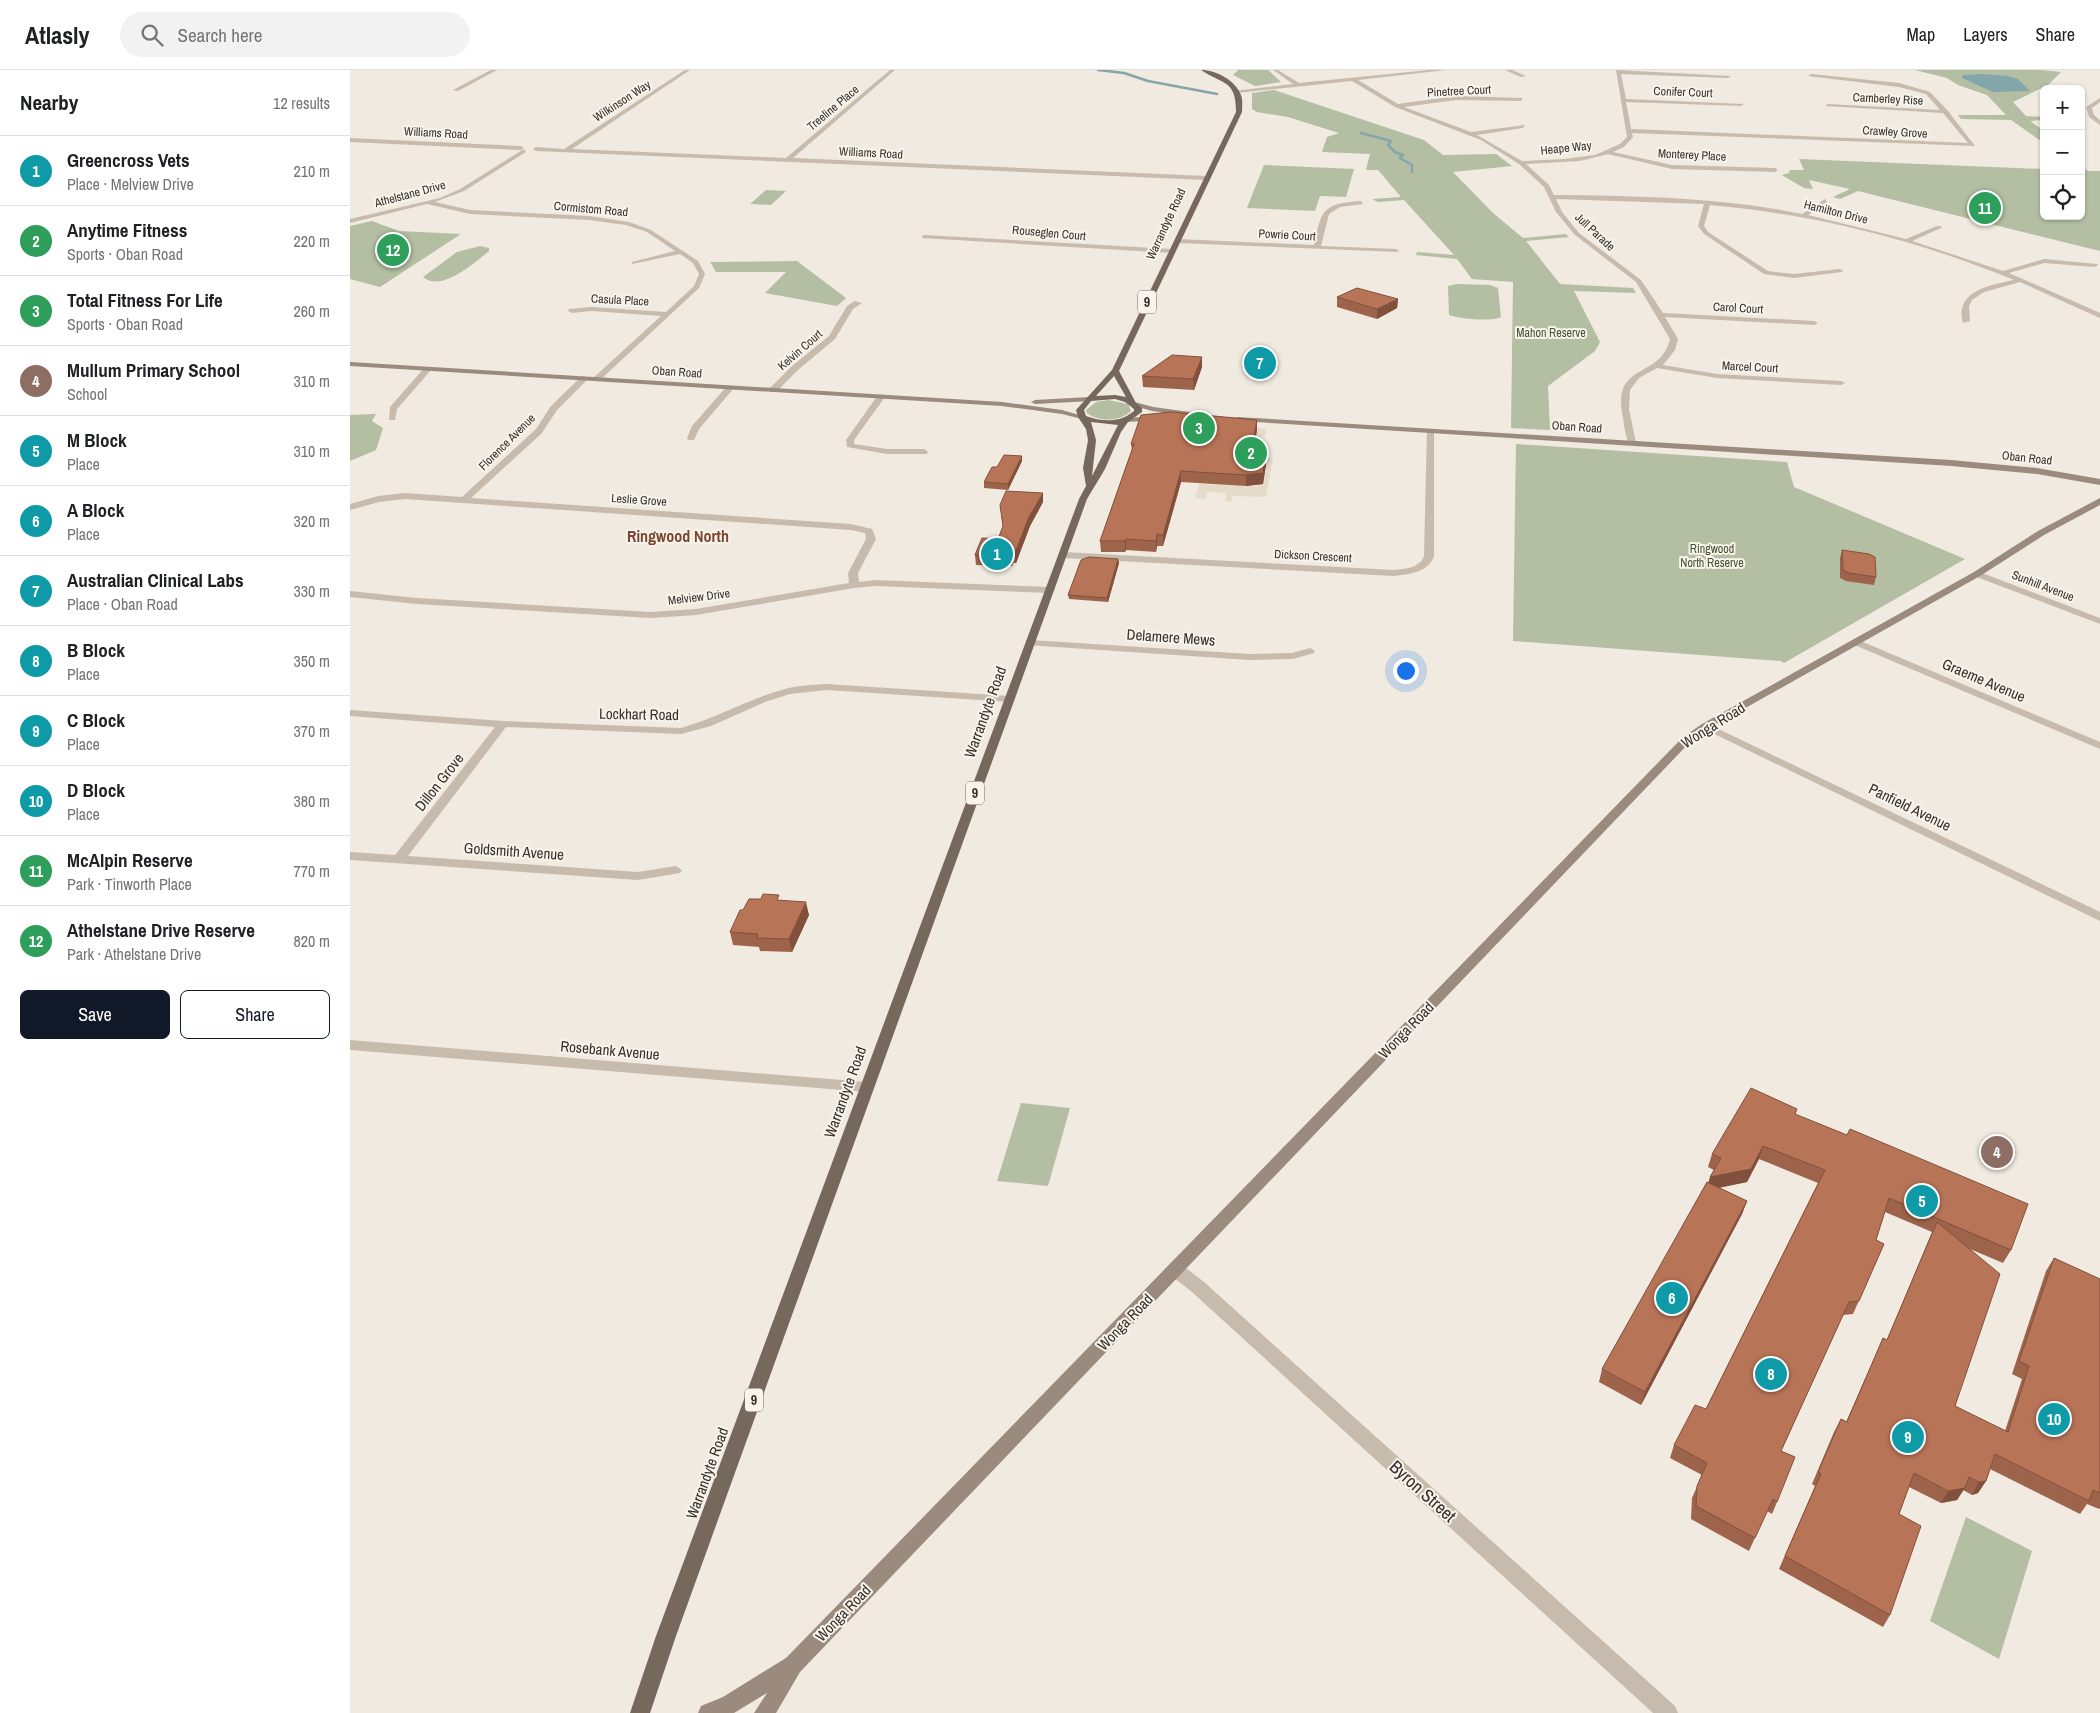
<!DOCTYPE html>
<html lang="en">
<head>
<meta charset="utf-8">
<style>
	:root { --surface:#fff; --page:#f2f2f2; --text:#202124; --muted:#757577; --line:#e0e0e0; --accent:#111827 }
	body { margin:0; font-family:"Archivo Narrow",sans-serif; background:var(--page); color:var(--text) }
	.controls { position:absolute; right:15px; top:15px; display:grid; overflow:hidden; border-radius:8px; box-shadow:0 1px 4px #0004 }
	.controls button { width:45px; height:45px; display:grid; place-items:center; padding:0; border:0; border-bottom:1px solid var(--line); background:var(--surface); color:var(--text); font:25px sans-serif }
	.you { position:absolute; left:1055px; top:600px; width:18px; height:18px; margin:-12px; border:4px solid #fff; border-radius:50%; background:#1a73e8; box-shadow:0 0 0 8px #1a73e833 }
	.badge { display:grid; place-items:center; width:32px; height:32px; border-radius:50%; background:var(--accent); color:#fff; font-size:16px; font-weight:700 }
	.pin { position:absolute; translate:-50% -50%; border:2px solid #fff; box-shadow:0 1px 5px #0006 }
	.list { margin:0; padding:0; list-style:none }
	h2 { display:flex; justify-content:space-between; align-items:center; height:65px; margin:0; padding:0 20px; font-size:21px }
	h2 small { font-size:16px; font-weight:400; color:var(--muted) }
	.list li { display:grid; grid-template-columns:32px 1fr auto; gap:15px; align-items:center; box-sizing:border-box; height:70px; padding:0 20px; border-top:1px solid var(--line) }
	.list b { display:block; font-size:19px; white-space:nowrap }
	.list p { margin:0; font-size:16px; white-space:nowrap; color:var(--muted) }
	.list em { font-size:16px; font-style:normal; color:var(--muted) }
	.actions { display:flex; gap:10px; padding:15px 20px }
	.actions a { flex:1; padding:11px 0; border:1px solid var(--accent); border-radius:8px; text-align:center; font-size:18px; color:var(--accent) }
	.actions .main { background:var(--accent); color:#fff }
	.icon { flex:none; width:28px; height:28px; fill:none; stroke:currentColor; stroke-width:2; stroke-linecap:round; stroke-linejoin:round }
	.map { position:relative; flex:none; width:1750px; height:1643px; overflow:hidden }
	header { display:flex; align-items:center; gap:30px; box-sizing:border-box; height:70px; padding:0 25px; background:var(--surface); border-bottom:1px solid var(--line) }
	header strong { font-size:24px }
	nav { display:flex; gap:28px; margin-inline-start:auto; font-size:18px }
	.search { width:350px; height:45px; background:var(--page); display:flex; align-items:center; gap:12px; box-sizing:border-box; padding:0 18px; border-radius:28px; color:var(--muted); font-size:19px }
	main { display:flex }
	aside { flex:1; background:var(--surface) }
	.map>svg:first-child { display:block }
	.green { fill:#b3bea2 }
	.plaza { fill:#e6dbc9 }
	.water { fill:#83a6aa }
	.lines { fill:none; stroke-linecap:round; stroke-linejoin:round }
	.stream { stroke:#83a6aa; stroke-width:2.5 }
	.street { fill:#c7bbad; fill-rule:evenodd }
	.secondary { fill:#9b8b7f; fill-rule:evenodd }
	.primary { fill:#77685e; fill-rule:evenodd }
	.wall { fill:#9e644b }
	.shaded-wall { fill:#81513d }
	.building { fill:#b87457; stroke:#81513d }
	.labels { text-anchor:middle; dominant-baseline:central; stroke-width:4; stroke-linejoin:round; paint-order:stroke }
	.far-street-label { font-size:12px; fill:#372f2b; stroke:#f8f4ec }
	.far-park-label { font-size:12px; fill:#445232; stroke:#f8f4ec }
	.shield { fill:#f8f4ec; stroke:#716a65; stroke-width:1 }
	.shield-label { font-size:14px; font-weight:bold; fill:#372f2b }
	.street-label { font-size:15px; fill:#372f2b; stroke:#f8f4ec }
	.far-district-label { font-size:16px; font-weight:bold; fill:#7c452e; stroke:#f8f4ec }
	.near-street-label { font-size:18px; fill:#372f2b; stroke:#f8f4ec }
</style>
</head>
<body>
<header>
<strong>Atlasly</strong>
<div class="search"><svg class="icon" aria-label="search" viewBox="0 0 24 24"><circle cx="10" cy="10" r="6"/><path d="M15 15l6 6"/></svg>Search here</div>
<nav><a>Map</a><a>Layers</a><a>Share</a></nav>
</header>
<main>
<aside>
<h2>Nearby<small>12 results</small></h2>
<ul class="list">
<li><span class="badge" style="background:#0f9aa8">1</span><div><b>Greencross Vets</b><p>Place · Melview Drive</p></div><em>210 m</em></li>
<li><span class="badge" style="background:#2e9e5b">2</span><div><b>Anytime Fitness</b><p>Sports · Oban Road</p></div><em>220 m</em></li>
<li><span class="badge" style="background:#2e9e5b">3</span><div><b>Total Fitness For Life</b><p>Sports · Oban Road</p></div><em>260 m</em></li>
<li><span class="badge" style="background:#8d6e63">4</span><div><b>Mullum Primary School</b><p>School</p></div><em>310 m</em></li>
<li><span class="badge" style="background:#0f9aa8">5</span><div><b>M Block</b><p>Place</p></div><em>310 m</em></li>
<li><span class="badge" style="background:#0f9aa8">6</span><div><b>A Block</b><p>Place</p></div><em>320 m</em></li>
<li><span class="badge" style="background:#0f9aa8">7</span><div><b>Australian Clinical Labs</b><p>Place · Oban Road</p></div><em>330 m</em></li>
<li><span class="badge" style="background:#0f9aa8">8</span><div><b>B Block</b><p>Place</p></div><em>350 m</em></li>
<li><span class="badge" style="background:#0f9aa8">9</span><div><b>C Block</b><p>Place</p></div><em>370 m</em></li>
<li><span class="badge" style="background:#0f9aa8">10</span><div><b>D Block</b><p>Place</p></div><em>380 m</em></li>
<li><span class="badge" style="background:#2e9e5b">11</span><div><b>McAlpin Reserve</b><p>Park · Tinworth Place</p></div><em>770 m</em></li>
<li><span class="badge" style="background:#2e9e5b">12</span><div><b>Athelstane Drive Reserve</b><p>Park · Athelstane Drive</p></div><em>820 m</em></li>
</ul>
<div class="actions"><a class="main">Save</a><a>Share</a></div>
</aside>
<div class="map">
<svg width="1750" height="1643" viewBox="0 0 1750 1643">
	<rect width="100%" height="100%" fill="#f0eae0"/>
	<path class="green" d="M888 0H918L931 12 905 16 883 5Z
		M1565 0H1691L1711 2 1698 15 1663 32 1676 46 1694 47V50L1680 51 1694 61V73L1661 50 1611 49 1608 45H1656L1637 25 1608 15 1597 8Z
		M924 20 1074 70 1093 85 1146 84 1162 96 1103 102 1143 143 1173 168 1216 164 1219 167 1176 171 1210 214 1283 218 1286 223 1224 221 1250 272 1245 281 1198 316 1200 360 1161 358 1163 212 1122 209 1107 189 1066 185 1067 182 1104 185 1054 130 1028 132 1022 129 1051 127 1028 100H1016L1020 84 972 82 977 67 989 63 938 47 907 42 902 39V23Z
		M1449 89 1692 99 1694 97V146H1731V96L1738 101H1750V181L1508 121 1490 129 1483 127 1500 119 1459 110 1463 119 1454 118 1432 105 1439 103 1440 100H1454Z
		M914 95 1004 99 996 127 970 126 965 141 897 138Z
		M416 120 436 121 421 135 400 134Z
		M22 151 49 161 111 164 30 217 0 209V156Z
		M130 176 139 178V181C125 192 92 223 73 207L107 182Z
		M447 191 496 228 487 236 415 223 436 202H366L360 192Z
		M1107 214 1140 215 1148 218 1151 247C1140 252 1111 249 1099 245L1098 216Z
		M758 330 778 334 781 341C770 352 748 352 737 343L736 340 746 332Z
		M26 344 22 351 33 358 26 380 0 391V345Z
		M1166 374 1437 392 1444 417 1615 489 1434 593 1431 591 1163 571Z
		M671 1033 720 1038 698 1116 647 1111Z
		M1616 1447 1682 1481 1649 1589 1580 1551Z"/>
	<path class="plaza" d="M905 358 916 359 915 366H911L907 387 923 388 916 427 883 426 881 432 875 431 876 423 857 422 856 429 845 428 849 414 907 416 912 414 901 391 907 363Z"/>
	<path class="water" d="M1632 4 1658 6 1668 9 1680 21 1643 22 1612 8V5Z"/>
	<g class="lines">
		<path class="stream" d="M748 0 774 3 798 11 867 24
			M1011 63 1041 71 1038 75 1045 82 1053 85 1050 88 1062 95V102"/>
		<path class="street" d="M141 0H147L108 21 103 20Z
			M335 0H340L222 79 436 88 540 0H545L443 88 856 106 859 108 856 110 186 81 183 79 186 77 214 79Z
			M923 0H928L949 13 1079 0H1096L1008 10 1048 34 1106 26 1173 28 1171 31 1106 30 1054 37 1121 62 1175 55 1173 58 1127 65 1172 91 1214 89 1245 85 1270 74 1277 67 1266 0 1381 6 1378 8 1271 4 1276 29 1394 34 1391 36 1276 32 1281 59 1618 73 1593 43 1475 36 1478 34 1590 40 1576 24 1549 17 1458 6 1461 4 1549 13 1580 22 1598 41 1625 76 1282 63 1283 67 1274 77 1263 82 1322 95 1425 98 1428 100 1425 102 1322 99 1258 84 1230 91 1176 94 1199 115 1204 125C1287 126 1371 127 1452 144L1475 129 1477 132 1458 145 1556 169 1587 156H1591V158L1562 171 1653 201 1694 189 1747 194 1748 195 1745 197 1694 193 1659 203 1750 243V248L1670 212 1634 222 1622 230 1619 236 1620 251 1613 253C1604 221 1640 215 1664 210 1567 170 1463 144 1360 135L1354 156 1358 162 1418 201 1444 204 1490 199 1493 201 1492 202 1444 208 1414 204 1354 164 1348 156 1354 134 1206 129 1212 142 1229 163 1291 210 1313 243 1464 251 1468 253 1464 255 1315 247 1328 269 1325 280 1313 295 1367 304 1491 311 1495 313 1491 315 1367 308 1307 298 1289 308 1280 320 1279 339 1286 373 1279 375C1276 367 1274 357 1273 348 1261 290 1310 311 1320 269L1286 212 1225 165 1206 142 1194 117 1169 94 1131 70 1045 37 1002 11 886 23 883 21 943 14Z
			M1155 0H1162L1176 6 1171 7Z
			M1750 28V32L1742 38 1744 45 1750 50V55L1739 47 1736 37Z
			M0 68 171 76 174 78 171 80 0 72Z
			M174 79 176 82 114 121 85 132 120 140 239 146 279 152 301 160 348 191 355 204 349 218 249 311 242 309 311 246 241 241 222 243 218 241 219 239 241 237 316 242 344 216 349 204 343 193 330 184 282 194V192L325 181 297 162 276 155 239 150 120 144 77 134 0 153V149L90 128 110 119Z
			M1011 131 1013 134 990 137 979 144 971 176 1046 179 1049 181 1048 182 827 173 824 171 827 169 964 175C972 139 972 134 1011 131Z
			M574 165 822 179 825 181 822 183 572 168V166Z
			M505 231 512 233 503 239 485 269 448 300 426 322H420V318L442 296 479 266 497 236Z
			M75 297 82 299 47 339 45 350H39L40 337Z
			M232 306 239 308 207 340 192 363 121 428 501 454 522 459 526 469 508 503 509 512 526 510 700 517 705 520 700 523 526 516 504 518 346 545 301 548 67 534 0 527V521L67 528 301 542 346 539 499 513 498 503 516 469 515 463 501 460 55 429 29 432 0 440V434L28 426 55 423 112 427 186 359 201 336Z
			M377 316 384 318 349 359 344 370H338L337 368 342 356Z
			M528 325 535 327 504 370V374L537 379H574L578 382 577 384H537L497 377 496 370Z
			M1077 359 1084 361V486C1078 503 1059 504 1044 506L713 488 708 485 713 482 1044 500C1055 499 1070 498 1074 486Z
			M1627 501 1750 548V554L1624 506V502Z
			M1506 569 1750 672V679L1502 574V570Z
			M680 570 900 584 942 583 960 578 965 581 964 583 943 589 900 590 676 575V571Z
			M477 614 660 626 665 629 660 632 477 620 440 624 415 632 361 656 331 664 156 657 58 786 288 802 326 796 332 800 330 803 288 810 0 790V782L45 785 145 657 0 646V640L153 651 331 658C367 648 399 629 435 619 448 615 463 615 477 614Z
			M1356 653 1750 842V851L1352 658 1351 656Z
			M0 970 517 1012 522 1013 524 1017 522 1021 517 1022 0 980Z
			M826 1193 832 1195 854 1212 1325 1636 1328 1643H1303L842 1222 820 1205 818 1200 820 1195Z"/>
		<path class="secondary" d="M0 292 652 332 712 340 736 347 732 349 712 344 652 336 0 296Z
			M739 327H742V331L685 334 681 332 685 330Z
			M781 331 803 337 855 344 859 346 855 348 802 341 781 335Z
			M806 346 810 348 809 350 777 352 773 350 777 348Z
			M887 347 1601 390 1687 398 1750 409V415L1687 404 1601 396 890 351 886 349Z
			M1750 428V435L1694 465 1630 506 1360 658 1341 671 450 1602 426 1643H404L417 1623 384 1643H348L351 1636 373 1627 436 1588 1333 667 1352 654 1624 502 1688 461Z"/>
		<path class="primary" d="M851 0C866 0 885 10 891 25 893 30 892 37 892 42L769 301 786 333 792 338V342L778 352 771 362 755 399 737 429 326 1566 300 1643H280L306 1566 729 429 736 416 733 398 738 370 736 359 728 347 726 340 762 300 886 42C886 9 873 15 851 0ZM764 306 776 327 765 325 746 326ZM765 329 775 332 784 339V341C770 353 752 352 736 346L734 340 741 331ZM741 352 768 355 742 406 746 370Z"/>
	</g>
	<path class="wall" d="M987 227 1048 229 1047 238 1027 249 987 237Z
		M852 287V297L844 320 793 317 792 306Z
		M907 350V360L904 377 916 394 913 414 896 416 831 412 813 476H807L806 482 776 480 775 482H751L750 471 782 380 781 374Z
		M672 391 658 420 634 418V412L647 397Z
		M693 432 680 456 666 493H663L662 496 626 495 625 485 648 469 653 457 650 435Z
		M1492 480 1526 507 1524 515 1496 511 1490 508V488Z
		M768 489 769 493 758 532 719 529 718 525Z
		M430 830 459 845 442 882 410 881 409 877 383 875 380 862 393 840Z
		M1447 1039 1445 1044 1661 1180 1653 1193 1620 1179 1605 1336 1655 1361 1672 1309 1662 1304 1696 1201 1704 1188 1750 1209V1438L1749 1439 1737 1434 1730 1444 1640 1399 1636 1411 1628 1423 1622 1425 1613 1420 1607 1430 1591 1433 1559 1417 1549 1444 1540 1545 1533 1557 1429 1499 1465 1416 1462 1414 1484 1362 1491 1349 1496 1352 1533 1268 1537 1270 1582 1162 1535 1142 1526 1170 1534 1174 1503 1244 1493 1245 1431 1381 1427 1432 1422 1444 1417 1441 1399 1481 1341 1449 1342 1428 1352 1405 1320 1388 1324 1375 1356 1339 1468 1113 1409 1089 1397 1112 1369 1118 1397 1131 1392 1144 1291 1335 1249 1312 1252 1299 1358 1113 1364 1100 1358 1097 1362 1084Z"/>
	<path class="shaded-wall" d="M1048 229 1047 238 1027 249V239Z
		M852 287V297L844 320 843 309Z
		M907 350V360L902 387V376Z
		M916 383V394L913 414 896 416V405Z
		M672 386V391L658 420V414Z
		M831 401V412L813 476V465Z
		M693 423V432L680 456 666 493 665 483 679 447Z
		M807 464V476L806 482V471Z
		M776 469V480L775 482V471Z
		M662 483 663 493 662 496 661 486Z
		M768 489 769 493 758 532 757 528Z
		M456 832 459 845 442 882 439 869Z
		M1413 1076 1409 1089 1397 1112 1356 1120 1360 1107Z
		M1397 1131 1392 1144 1291 1335 1295 1322Z
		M1636 1411 1628 1423 1622 1425 1629 1412Z
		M1615 1418 1607 1430 1591 1433 1598 1421Z"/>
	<path class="building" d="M1007 218 1048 229 1027 239 987 227Z
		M822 285 852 287 843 309 792 306Z
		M821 342 907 350 902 376 916 383 913 403 896 405 831 401 813 465 807 464 806 471 776 469 775 471H750L784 374H781L791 345Z
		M654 385 672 386 658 414 634 412 642 397H647Z
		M656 421 693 423 679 447 665 483H662L661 486 625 485 632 468 648 469 653 456 650 435Z
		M1492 480 1519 484 1525 487 1526 507 1499 503 1493 500Z
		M739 487 768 489 757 528 718 525 731 490Z
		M413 824 429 825 427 830 456 832 439 869 407 868 408 864 380 862 390 840H393L399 829H411Z
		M1401 1018 1447 1039 1445 1044 1497 1065 1500 1059 1678 1134 1661 1180 1539 1128 1526 1170 1534 1174 1509 1231 1499 1232 1431 1381 1445 1387 1427 1432 1423 1429 1405 1468 1346 1436 1347 1416 1357 1393 1324 1375 1345 1335 1356 1339 1475 1100 1413 1076 1401 1099 1360 1107 1371 1088 1362 1084Z
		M1357 1112 1397 1131 1295 1322 1252 1299Z
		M1587 1152 1650 1204 1605 1336 1658 1362 1679 1296 1669 1291 1704 1188 1750 1209V1423L1743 1420 1739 1431 1645 1384 1636 1411 1629 1412 1619 1407 1615 1418 1598 1421 1564 1403 1549 1444 1571 1456 1540 1545 1435 1486 1471 1404 1468 1402 1491 1349 1497 1352 1533 1268 1537 1270Z"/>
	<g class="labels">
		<g class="far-street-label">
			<text transform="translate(1109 21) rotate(-3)">Pinetree Court</text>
			<text transform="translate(1333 22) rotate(2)">Conifer Court</text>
			<text transform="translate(1538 29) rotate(3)">Camberley Rise</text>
			<text transform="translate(272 31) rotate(-33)">Wilkinson Way</text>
			<text transform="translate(483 38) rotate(-40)">Treeline Place</text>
			<text transform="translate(1545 62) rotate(3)">Crawley Grove</text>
			<text transform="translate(86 63) rotate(3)">Williams Road</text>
			<text transform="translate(1216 78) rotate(-6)">Heape Way</text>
			<text transform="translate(521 83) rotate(3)">Williams Road</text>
			<text transform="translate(1342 85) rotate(3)">Monterey Place</text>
			<text transform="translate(60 124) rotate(-15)">Athelstane Drive</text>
			<text transform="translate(241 139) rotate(5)">Cormistom Road</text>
			<text transform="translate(1486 142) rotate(14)">Hamilton Drive</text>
			<text transform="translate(816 154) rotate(-65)">Warrandyte Road</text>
			<text transform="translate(1245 162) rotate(43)">Jull Parade</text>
			<text transform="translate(699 163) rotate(5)">Rouseglen Court</text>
			<text transform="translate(937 165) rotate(3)">Powrie Court</text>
			<text transform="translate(270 230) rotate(3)">Casula Place</text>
			<text transform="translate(1388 238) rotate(3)">Carol Court</text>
			<text transform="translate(450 280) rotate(-41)">Kelvin Court</text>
			<text transform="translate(1400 297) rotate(3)">Marcel Court</text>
			<text transform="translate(327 302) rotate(4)">Oban Road</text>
			<text transform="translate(1227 357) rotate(4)">Oban Road</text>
			<text transform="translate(157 372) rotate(-45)">Florence Avenue</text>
			<text transform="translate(1677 388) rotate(6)">Oban Road</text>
			<text transform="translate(289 430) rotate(4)">Leslie Grove</text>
			<text transform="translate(963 486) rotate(3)">Dickson Crescent</text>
			<text transform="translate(1693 516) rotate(21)">Sunhill Avenue</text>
			<text transform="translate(349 527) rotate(-7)">Melview Drive</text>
		</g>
		<g class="far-park-label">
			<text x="1201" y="263">Mahon Reserve</text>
			<text x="1362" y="479">Ringwood<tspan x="1362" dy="14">North Reserve</tspan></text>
		</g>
		<g class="shield">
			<rect x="788" y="220.5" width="18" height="23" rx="4"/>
			<rect x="616" y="711.5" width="18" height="23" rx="4"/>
			<rect x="395" y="1318.5" width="18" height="23" rx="4"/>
		</g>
		<g class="shield-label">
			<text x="797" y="232">9</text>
			<text x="625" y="723">9</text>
			<text x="404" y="1330">9</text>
		</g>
		<g class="street-label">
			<text transform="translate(821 567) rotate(4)">Delamere Mews</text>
			<text transform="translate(1634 610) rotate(23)">Graeme Avenue</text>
			<text transform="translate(635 642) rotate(-70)">Warrandyte Road</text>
			<text transform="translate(289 644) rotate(1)">Lockhart Road</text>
			<text transform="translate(1363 655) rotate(-32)">Wonga Road</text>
			<text transform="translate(89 712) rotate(-52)">Dillon Grove</text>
			<text transform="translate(1560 737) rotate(26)">Panfield Avenue</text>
			<text transform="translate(164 781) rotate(4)">Goldsmith Avenue</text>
			<text transform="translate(1056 960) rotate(-46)">Wonga Road</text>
			<text transform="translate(260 980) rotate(5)">Rosebank Avenue</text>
			<text transform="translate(495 1022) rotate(-70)">Warrandyte Road</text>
			<text transform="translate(775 1252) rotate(-46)">Wonga Road</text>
			<text transform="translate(357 1403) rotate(-70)">Warrandyte Road</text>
			<text transform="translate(493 1543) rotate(-46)">Wonga Road</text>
		</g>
		<g class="far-district-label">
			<text x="328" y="466">Ringwood North</text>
		</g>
		<g class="near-street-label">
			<text transform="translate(1073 1421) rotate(42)">Byron Street</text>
		</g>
	</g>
</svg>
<div class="controls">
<button>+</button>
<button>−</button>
<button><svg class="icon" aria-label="locate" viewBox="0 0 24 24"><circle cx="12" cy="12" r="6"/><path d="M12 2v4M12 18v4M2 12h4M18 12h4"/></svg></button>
</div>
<div class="you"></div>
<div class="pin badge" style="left:647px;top:484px;background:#0f9aa8">1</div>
<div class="pin badge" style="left:901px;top:383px;background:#2e9e5b">2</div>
<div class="pin badge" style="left:849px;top:358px;background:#2e9e5b">3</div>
<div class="pin badge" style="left:1647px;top:1082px;background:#8d6e63">4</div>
<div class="pin badge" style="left:1572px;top:1131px;background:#0f9aa8">5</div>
<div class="pin badge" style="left:1322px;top:1228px;background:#0f9aa8">6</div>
<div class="pin badge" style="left:910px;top:293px;background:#0f9aa8">7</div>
<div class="pin badge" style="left:1421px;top:1304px;background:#0f9aa8">8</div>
<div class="pin badge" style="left:1558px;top:1367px;background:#0f9aa8">9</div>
<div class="pin badge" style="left:1704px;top:1349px;background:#0f9aa8">10</div>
<div class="pin badge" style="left:1635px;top:138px;background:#2e9e5b">11</div>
<div class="pin badge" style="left:43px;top:180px;background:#2e9e5b">12</div>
</div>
</main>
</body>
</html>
